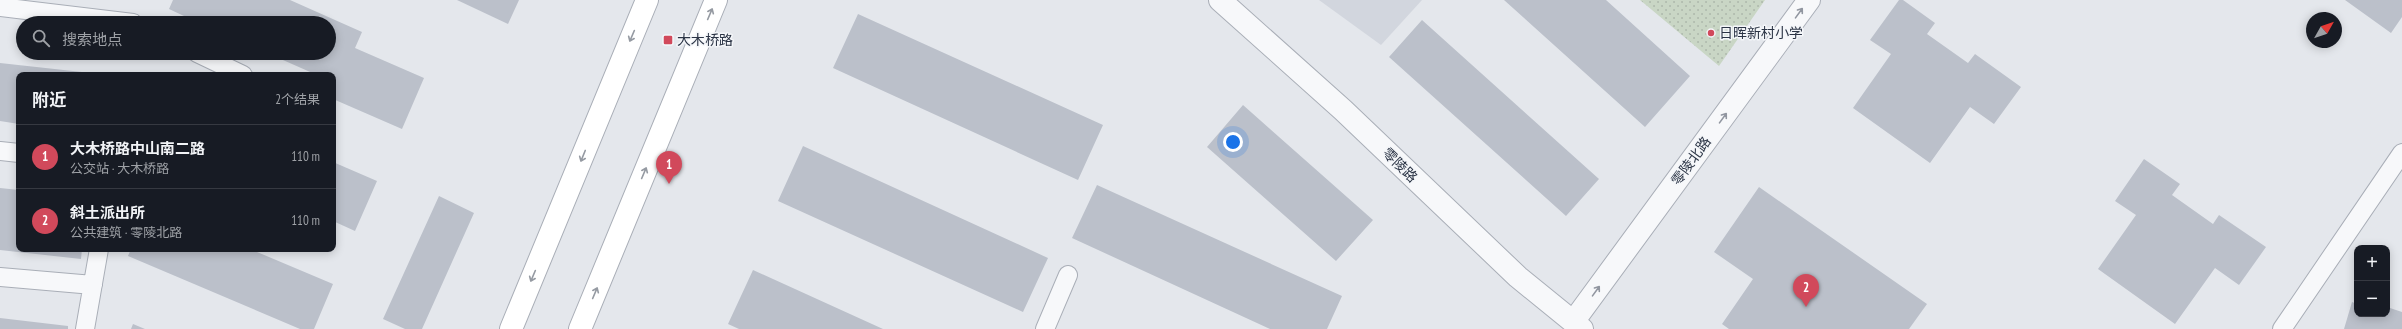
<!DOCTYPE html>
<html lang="zh">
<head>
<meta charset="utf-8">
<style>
	:root { --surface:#171b24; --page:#20242c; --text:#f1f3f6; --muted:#9ea1a6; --line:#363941; --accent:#d1495b }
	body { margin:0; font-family:"PT Sans Narrow","Noto Sans SC",sans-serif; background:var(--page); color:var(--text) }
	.controls { position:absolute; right:12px; bottom:12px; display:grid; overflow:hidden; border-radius:8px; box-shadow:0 2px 10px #0003 }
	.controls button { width:36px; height:36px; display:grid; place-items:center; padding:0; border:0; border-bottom:1px solid var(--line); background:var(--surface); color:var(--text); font:20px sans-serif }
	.compass { position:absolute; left:2306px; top:12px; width:36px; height:36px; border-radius:50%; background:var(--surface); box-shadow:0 2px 10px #0003; rotate:50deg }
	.you { position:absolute; left:1233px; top:142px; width:14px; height:14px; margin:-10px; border:3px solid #fff; border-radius:50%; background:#1a73e8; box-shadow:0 0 0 6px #1a73e833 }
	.badge { display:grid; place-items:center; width:26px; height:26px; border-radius:50%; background:var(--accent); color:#fff; font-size:13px; font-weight:700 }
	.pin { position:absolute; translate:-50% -33px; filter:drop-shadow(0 1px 2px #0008) }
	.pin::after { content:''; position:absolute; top:21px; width:14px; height:12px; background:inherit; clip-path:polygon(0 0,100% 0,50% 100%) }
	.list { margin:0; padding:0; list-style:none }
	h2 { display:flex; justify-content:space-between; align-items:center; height:52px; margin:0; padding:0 16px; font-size:17px }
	h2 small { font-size:13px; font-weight:400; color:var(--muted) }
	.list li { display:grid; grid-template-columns:26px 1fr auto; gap:12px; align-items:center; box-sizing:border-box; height:64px; padding:0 16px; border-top:1px solid var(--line) }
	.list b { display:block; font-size:15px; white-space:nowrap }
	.list p { margin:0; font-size:13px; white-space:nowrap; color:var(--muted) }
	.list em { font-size:13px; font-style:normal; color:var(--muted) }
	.icon { flex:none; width:22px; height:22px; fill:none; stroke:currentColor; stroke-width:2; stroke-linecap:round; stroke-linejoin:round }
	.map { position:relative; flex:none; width:2402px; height:329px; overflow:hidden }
	.search { position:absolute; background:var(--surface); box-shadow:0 2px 10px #0003; left:16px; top:16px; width:320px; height:44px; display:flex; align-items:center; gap:10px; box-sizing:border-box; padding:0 14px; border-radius:22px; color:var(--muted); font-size:15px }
	.panel { position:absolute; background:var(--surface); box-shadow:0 2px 10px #0003; left:16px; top:72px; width:320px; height:180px; border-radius:8px }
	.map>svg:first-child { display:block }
	.built { fill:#d2d6de }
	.garden { fill:url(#garden-dots) }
	.building { fill:#bbc0ca }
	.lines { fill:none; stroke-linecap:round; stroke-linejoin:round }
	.lane-casing { stroke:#a9aeb7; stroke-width:20 }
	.street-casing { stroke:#a9aeb7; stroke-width:24 }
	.secondary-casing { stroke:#a9aeb7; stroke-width:24 }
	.lane { stroke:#f7f8fa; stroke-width:18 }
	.street { stroke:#f7f8fa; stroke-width:22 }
	.secondary { stroke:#fff; stroke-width:22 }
	.oneway { stroke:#9196a0 }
	.oneway2 { stroke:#959aa2 }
	.poi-dot { fill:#d1495b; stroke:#f4f6f9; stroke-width:1.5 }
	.labels { text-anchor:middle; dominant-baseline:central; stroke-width:3; stroke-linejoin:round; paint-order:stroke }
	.poi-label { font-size:14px; fill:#2b3445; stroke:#f4f6f9; text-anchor:start }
	.street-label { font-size:14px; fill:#2b3445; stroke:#f4f6f9 }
</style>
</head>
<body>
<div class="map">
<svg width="2402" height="329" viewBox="0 0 2402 329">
	<defs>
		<pattern id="garden-dots" width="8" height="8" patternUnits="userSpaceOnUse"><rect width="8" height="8" fill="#c9d6c5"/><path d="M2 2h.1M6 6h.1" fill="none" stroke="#adb8ab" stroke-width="1.8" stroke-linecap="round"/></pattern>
	</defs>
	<rect width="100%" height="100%" fill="#e4e7ec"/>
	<path class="built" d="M1319 0H1422L1381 45Z"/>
	<path class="garden" d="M1640 0H1765L1719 66Z"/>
	<path class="building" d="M173 0H290L362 32 355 48 424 78 402 129 333 99V75H317L267 53H329V23H199L169 9Z
		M457 0H519L508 24Z
		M1504 0H1606L1690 76 1645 127Z
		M1899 0H1903L1935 23 1927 34 1968 63 1975 54 2021 87 1994 124 1970 107 1930 163 1853 108 1891 54 1870 40Z
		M2345 0H2402V17L2391 33Z
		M858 14 1103 125 1078 180 833 68Z
		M1422 20 1599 179 1566 216 1389 57Z
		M0 63 100 74V75H19V124L0 121Z
		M1243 105 1373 220 1336 261 1207 147Z
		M803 146 1048 258 1023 312 778 201Z
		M2144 159 2180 184 2172 195 2213 224 2219 215 2266 247 2239 285 2215 268 2175 324 2098 269 2136 215 2115 201Z
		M333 162 377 181 355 231 333 221Z
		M1097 185 1342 296 1327 329H1270L1072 238Z
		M1759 187 1927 304 1909 329H1729L1722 324 1753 279 1714 252Z
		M0 188 19 190V249H82L81 259 0 250Z
		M439 196 474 213 422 329H405L383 319Z
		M131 249H250L333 284 314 329H300L128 256Z
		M753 270 883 329H739L728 324Z
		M2352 302 2357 304V314H2387V307L2402 312V329H2344Z
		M0 318 68 326V329H0Z
		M133 324 145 329H131Z"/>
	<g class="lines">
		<defs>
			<path id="lane" d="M0 7 133 23
				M197 53 243 75
				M0 151 19 153
				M0 277 93 285
				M85 329 99 249
				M1045 329 1068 275
				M2282 329 2402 153"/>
			<path id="street" d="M1220 0 1343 110 1518 277 1582 329
				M1573 322 1809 0"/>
			<path id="secondary" d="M511 329 647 0
				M580 329 716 0"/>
		</defs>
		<use href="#lane" class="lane-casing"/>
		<use href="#street" class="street-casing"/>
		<use href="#secondary" class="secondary-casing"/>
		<use href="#lane" class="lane"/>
		<use href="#street" class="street"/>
		<use href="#secondary" class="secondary"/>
	</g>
	<defs><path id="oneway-shaft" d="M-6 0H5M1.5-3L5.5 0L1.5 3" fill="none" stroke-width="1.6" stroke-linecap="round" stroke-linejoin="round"/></defs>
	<g class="oneway">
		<use href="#oneway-shaft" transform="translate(1799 13) rotate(-54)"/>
		<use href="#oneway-shaft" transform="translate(1723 118) rotate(-54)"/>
		<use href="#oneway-shaft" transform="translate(1596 291) rotate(-54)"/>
	</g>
	<g class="oneway2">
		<use href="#oneway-shaft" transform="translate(710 14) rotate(-67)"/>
		<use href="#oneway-shaft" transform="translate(632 36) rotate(113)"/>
		<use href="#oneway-shaft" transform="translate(583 156) rotate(112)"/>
		<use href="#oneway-shaft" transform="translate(644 173) rotate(-67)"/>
		<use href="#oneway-shaft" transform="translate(533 276) rotate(113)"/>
		<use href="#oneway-shaft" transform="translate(595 293) rotate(-67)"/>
	</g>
	<g class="poi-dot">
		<circle cx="1711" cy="33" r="4"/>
		<rect x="663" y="35" width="10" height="10" rx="2"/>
	</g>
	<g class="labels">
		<g class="poi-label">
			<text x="1719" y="33">日晖新村小学</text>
			<text x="677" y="40">大木桥路</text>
		</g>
		<g class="street-label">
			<text transform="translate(1691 161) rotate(-54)">零陵北路</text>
			<text transform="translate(1400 165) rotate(44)">零陵路</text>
		</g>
	</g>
</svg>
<div class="controls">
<button>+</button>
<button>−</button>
</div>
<svg class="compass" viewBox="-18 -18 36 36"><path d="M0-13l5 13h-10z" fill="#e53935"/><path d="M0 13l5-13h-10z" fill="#9ea1a6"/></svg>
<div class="you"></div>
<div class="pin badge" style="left:669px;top:184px">1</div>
<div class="pin badge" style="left:1806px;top:307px">2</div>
<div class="search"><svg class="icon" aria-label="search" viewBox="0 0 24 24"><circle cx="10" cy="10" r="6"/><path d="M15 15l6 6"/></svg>搜索地点</div>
<section class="panel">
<h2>附近<small>2个结果</small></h2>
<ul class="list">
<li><span class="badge">1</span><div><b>大木桥路中山南二路</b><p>公交站 · 大木桥路</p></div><em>110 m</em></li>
<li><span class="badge">2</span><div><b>斜土派出所</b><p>公共建筑 · 零陵北路</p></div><em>110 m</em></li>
</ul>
</section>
</div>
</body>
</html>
